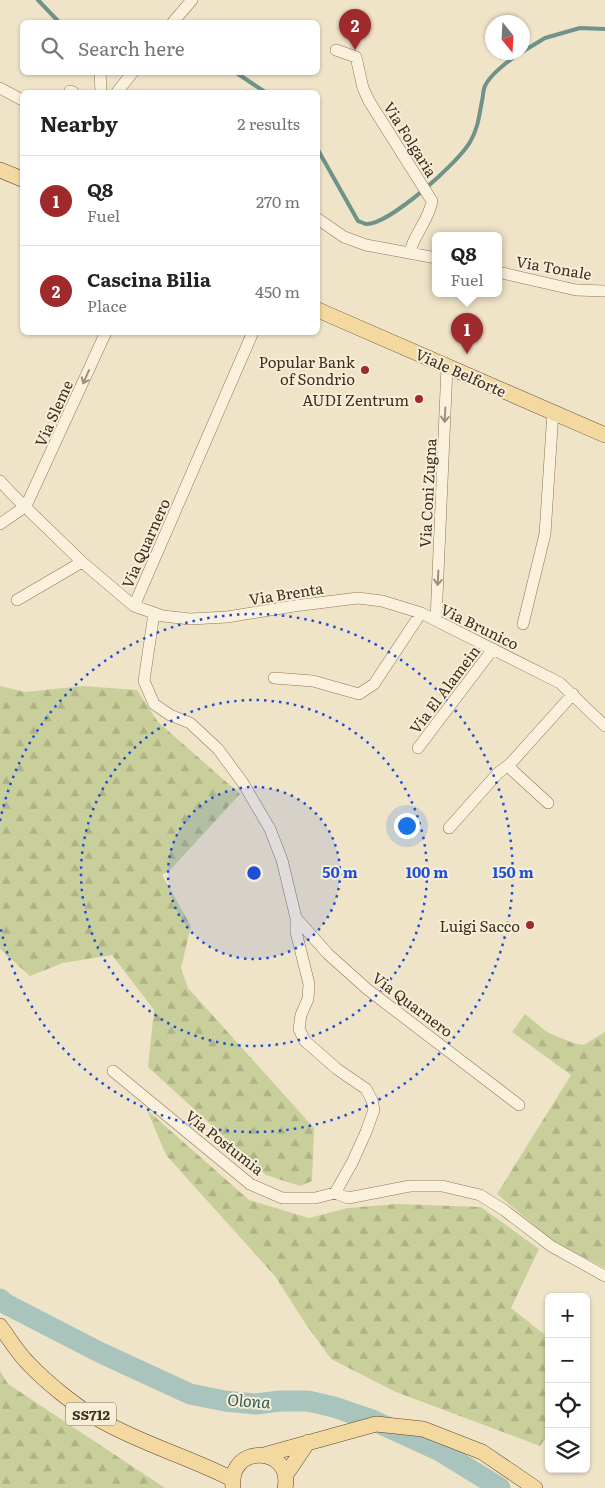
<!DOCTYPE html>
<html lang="en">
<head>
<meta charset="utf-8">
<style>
	:root { --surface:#fff; --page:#f2f2f2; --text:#222; --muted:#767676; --line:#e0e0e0; --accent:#9e2a2b }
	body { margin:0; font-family:Literata,serif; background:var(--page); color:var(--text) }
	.controls { position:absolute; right:15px; bottom:15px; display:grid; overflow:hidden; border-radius:8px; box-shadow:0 1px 4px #0004 }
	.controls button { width:45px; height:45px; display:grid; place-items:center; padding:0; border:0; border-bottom:1px solid var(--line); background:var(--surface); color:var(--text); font:25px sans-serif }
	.compass { position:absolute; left:485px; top:15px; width:45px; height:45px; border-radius:50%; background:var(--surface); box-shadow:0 1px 4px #0004; rotate:162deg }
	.you { position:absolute; left:406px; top:825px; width:18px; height:18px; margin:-12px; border:4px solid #fff; border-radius:50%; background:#1a73e8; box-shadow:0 0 0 8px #1a73e833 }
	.badge { display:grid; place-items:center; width:32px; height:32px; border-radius:50%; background:var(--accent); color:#fff; font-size:16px; font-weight:700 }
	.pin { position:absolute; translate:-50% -41px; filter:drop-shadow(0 1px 2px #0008) }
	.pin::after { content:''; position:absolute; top:26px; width:18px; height:15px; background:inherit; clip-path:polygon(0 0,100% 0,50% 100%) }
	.popup { position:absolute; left:432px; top:232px; width:70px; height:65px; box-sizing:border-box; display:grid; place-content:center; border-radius:8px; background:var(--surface); filter:drop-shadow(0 1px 4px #0005); font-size:16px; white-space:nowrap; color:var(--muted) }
	.popup b { font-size:19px; color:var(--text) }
	.popup::after { content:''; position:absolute; left:50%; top:100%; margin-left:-10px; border:10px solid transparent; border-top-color:var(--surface) }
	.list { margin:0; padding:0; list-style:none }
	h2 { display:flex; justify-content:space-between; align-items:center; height:65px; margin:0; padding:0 20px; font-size:21px }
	h2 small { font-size:16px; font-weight:400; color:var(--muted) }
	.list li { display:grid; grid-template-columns:32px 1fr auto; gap:15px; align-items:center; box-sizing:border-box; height:90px; padding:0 20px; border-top:1px solid var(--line) }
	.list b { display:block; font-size:19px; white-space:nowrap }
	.list p { margin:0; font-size:16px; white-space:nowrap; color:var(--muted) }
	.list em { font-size:16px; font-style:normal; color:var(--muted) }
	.icon { flex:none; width:28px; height:28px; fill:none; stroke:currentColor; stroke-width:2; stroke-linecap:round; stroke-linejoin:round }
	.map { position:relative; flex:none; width:605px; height:1488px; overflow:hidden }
	.search { position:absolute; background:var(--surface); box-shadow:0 1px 4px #0004; left:20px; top:20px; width:300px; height:55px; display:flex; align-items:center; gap:12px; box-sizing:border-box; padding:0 18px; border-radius:8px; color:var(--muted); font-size:19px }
	.panel { position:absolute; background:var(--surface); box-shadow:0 1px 4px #0004; left:20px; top:90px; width:300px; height:245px; border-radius:8px }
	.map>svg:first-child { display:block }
	.forest { fill:url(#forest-firs) }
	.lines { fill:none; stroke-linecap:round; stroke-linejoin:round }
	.stream { stroke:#6f938a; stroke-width:4 }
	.river { stroke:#a9c4bc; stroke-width:21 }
	.minor-casing { stroke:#8d765c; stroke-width:12 }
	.major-casing { stroke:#5b4430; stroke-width:16 }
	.minor { stroke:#faf1dc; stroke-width:11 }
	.major { stroke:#f3d9a0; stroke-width:15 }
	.oneway { stroke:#9c907e }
	.ring { fill:none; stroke:#1d4ed8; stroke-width:2.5; stroke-dasharray:2.5 5 }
	.poi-dot { fill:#9e2a2b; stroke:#f7eed8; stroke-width:2 }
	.labels { text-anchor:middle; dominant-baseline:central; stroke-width:4; stroke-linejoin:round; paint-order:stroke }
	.shield { fill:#f7eed8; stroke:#756857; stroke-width:1 }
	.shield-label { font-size:14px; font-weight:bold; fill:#3d2e20 }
	.street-label { font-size:15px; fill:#3d2e20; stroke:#f7eed8 }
	.poi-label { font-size:15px; fill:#3d2e20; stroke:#f7eed8; text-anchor:end }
	.water-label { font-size:16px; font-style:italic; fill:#2f5d5a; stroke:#f7eed8 }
	.centre { fill:#1d4ed8; stroke:#f7eed8; stroke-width:2.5 }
	.ring-label { font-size:15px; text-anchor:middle; font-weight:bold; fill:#1d4ed8; stroke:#f7eed8; stroke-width:4; stroke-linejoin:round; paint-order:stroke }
</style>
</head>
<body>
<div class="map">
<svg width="605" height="1488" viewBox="0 0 605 1488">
	<defs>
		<pattern id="forest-firs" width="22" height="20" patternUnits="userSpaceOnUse" patternTransform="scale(1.25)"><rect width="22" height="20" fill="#c9cf9b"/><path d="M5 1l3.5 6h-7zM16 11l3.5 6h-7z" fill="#aeb285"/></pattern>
	</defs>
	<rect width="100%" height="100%" fill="#f0e4c8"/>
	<path class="forest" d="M0 686 25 692 83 686 137 690 158 722 240 794 171 869 162 875 191 926 181 968 188 988 314 1128 312 1181 300 1186 266 1175 148 1067 154 1010 112 955 63 963 30 976 0 949Z
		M525 1014 547 1032 573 1043 584 1045 605 1032V1268L554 1242 497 1194 571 1075 512 1032Z
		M147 1110 249 1200 309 1218 348 1208 397 1204 481 1207 539 1249 511 1308 549 1338V1433L540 1446 396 1392 331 1359 305 1323 275 1276 166 1155Z
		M0 1371 8 1384 165 1488H0Z"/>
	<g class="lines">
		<path class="stream" d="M38 0 59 22
			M522 52 545 38 580 28 605 29
			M235 72 265 92
			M318 150 358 221C361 222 363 223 366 224 389 225 459 162 470 142 478 129 479 116 482 101 483 97 483 90 485 86 490 75 511 59 521 52"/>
		<path class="river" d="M0 1299 6 1304 99 1352 190 1394 225 1401 256 1404 280 1401H308L334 1407 372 1420 440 1451 500 1488"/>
		<defs>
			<path id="minor" d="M173 22 192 0
				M336 50 356 57 363 88 369 101 432 201C429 220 414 234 410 252
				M100 72 101 92
				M0 88 22 100
				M70 91 73 92
				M117 92 133 72
				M318 219 344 237 366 245 436 258
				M498 272 576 290 605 291
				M253 332 134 606 163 616 190 619 227 617 294 606 358 598 382 601 421 613 560 683 605 726
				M0 481 12 494 82 562 134 606
				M0 524 26 506 106 332
				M17 600 82 562
				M154 613 144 681 154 704 170 715 190 723 218 749 243 783 270 829 282 860 296 918 328 954 367 989 519 1105
				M436 620 447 367
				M523 624 545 534 553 412
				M274 678 313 681 359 694 374 684 421 613
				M418 748 493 649
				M548 803 512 770 510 764 573 694
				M449 828 498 773 510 764
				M296 918V932L309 984 308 999 301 1015 299 1029 305 1041 337 1069 366 1089 372 1100 374 1110 366 1132 352 1163 335 1193
				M113 1071 250 1184 282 1198H315L335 1193 348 1198 410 1186H442L480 1195 504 1210 551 1246 605 1276"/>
			<path id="major" d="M0 170 22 179
				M318 310 605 435
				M0 1326C9 1338 17 1352 28 1363 46 1382 76 1407 100 1420 142 1444 189 1457 232 1479
				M264 1455 376 1424 423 1429 482 1452 535 1488
				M285 1476 308 1442
				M233 1488C228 1442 294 1447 285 1488"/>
		</defs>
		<use href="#minor" class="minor-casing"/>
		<use href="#major" class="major-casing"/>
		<use href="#minor" class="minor"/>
		<use href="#major" class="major"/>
	</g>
	<defs><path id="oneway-shaft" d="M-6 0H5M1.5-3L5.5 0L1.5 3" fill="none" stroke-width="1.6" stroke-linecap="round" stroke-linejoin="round" transform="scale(1.25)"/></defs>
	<g class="oneway">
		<use href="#oneway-shaft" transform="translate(86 377) rotate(114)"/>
		<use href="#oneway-shaft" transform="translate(445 415) rotate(93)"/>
		<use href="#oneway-shaft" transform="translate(438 578) rotate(93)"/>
	</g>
	<circle cx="254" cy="873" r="86" fill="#1d4ed8" fill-opacity=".12"/>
	<g class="ring">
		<circle cx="254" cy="873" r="86"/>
		<circle cx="254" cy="873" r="173"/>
		<path d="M0 821A259 259 0 1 1 0 925"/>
	</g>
	<g class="poi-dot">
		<circle cx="365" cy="370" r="5"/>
		<circle cx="419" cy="399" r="5"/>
		<circle cx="530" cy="925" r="5"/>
	</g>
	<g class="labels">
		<rect class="shield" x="66" y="1402.5" width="50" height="23" rx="4"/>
		<g class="shield-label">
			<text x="91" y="1414">SS712</text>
		</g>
		<g class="street-label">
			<text transform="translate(411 139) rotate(58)">Via Folgaria</text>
			<text transform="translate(554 267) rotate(10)">Via Tonale</text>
			<text transform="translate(461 372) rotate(24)">Viale Belforte</text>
			<text transform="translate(53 413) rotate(-66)">Via Sleme</text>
			<text transform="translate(427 493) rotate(-87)">Via Coni Zugna</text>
			<text transform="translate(145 543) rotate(-66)">Via Quarnero</text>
			<text transform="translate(286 593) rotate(-9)">Via Brenta</text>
			<text transform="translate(480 626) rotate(26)">Via Brunico</text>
			<text transform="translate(444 689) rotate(-53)">Via El Alamein</text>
			<text transform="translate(413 1004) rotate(37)">Via Quarnero</text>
			<text transform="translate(225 1142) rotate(38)">Via Postumia</text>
		</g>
		<g class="poi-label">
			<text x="355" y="361">Popular Bank<tspan x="355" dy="17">of Sondrio</tspan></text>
			<text x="409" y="399">AUDI Zentrum</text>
			<text x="520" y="925">Luigi Sacco</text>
		</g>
		<g class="water-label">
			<text transform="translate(249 1400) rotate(4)">Olona</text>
		</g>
	</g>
	<circle cx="254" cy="873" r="8" class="centre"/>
	<g class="ring-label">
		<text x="340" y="878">50 m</text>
		<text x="427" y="878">100 m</text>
		<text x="513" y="878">150 m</text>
	</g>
</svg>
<div class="controls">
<button>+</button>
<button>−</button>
<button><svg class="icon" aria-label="locate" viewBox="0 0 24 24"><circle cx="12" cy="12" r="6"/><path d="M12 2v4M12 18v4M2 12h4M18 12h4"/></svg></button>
<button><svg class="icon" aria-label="layers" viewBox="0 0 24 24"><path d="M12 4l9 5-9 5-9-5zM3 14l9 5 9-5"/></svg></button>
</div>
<svg class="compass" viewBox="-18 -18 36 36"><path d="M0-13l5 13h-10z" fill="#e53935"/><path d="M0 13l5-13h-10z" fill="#767676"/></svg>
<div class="you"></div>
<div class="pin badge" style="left:467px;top:354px">1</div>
<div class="popup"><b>Q8</b>Fuel</div>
<div class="pin badge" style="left:355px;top:50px">2</div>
<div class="search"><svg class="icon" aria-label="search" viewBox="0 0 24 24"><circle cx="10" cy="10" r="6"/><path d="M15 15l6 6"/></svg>Search here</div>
<section class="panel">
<h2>Nearby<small>2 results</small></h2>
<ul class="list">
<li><span class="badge">1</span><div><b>Q8</b><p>Fuel</p></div><em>270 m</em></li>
<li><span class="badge">2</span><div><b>Cascina Bilia</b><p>Place</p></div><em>450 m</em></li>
</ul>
</section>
</div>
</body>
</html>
